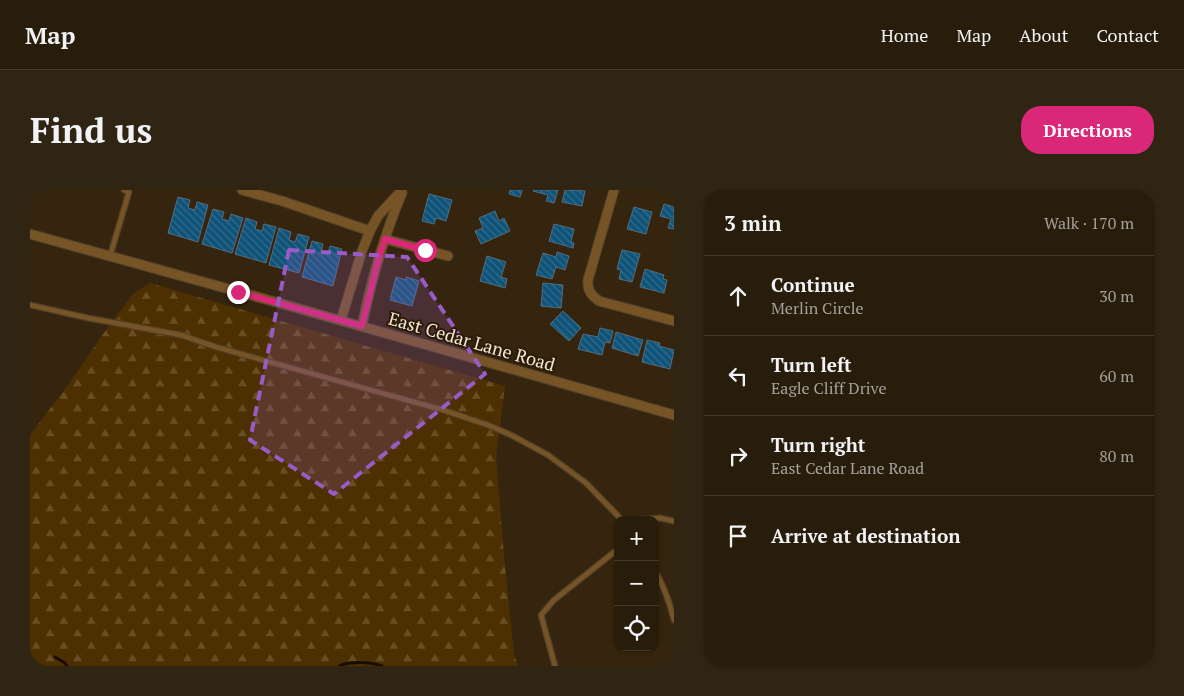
<!DOCTYPE html>
<html lang="en">
<head>
<meta charset="utf-8">
<style>
	:root { --surface:#281c0a; --page:#302513; --text:#f1f3f6; --muted:#a5a19c; --line:#443a2b; --accent:#db2777 }
	body { margin:0; font-family:"PT Serif",serif; background:var(--page); color:var(--text) }
	.controls { position:absolute; right:15px; bottom:15px; display:grid; overflow:hidden; border-radius:10px; box-shadow:0 1px 4px #0004 }
	.controls button { width:45px; height:45px; display:grid; place-items:center; padding:0; border:0; border-bottom:1px solid var(--line); background:var(--surface); color:var(--text); font:25px sans-serif }
	.stop { position:absolute; width:15px; height:15px; margin:-11px; border:4px solid #db2777; border-radius:50%; background:#fff }
	.stop.end { background:#db2777; border-color:#fff; box-shadow:0 1px 5px #0008 }
	.list { margin:0; padding:0; list-style:none }
	h2 { display:flex; justify-content:space-between; align-items:center; height:65px; margin:0; padding:0 20px; font-size:21px }
	h2 small { font-size:16px; font-weight:400; color:var(--muted) }
	.list li { display:grid; grid-template-columns:32px 1fr auto; gap:15px; align-items:center; box-sizing:border-box; height:80px; padding:0 20px; border-top:1px solid var(--line) }
	.list b { display:block; font-size:19px; white-space:nowrap }
	.list p { margin:0; font-size:16px; white-space:nowrap; color:var(--muted) }
	.list em { font-size:16px; font-style:normal; color:var(--muted) }
	.icon { flex:none; width:28px; height:28px; fill:none; stroke:currentColor; stroke-width:2; stroke-linecap:round; stroke-linejoin:round }
	.map { position:relative; flex:none; width:644px; height:476px; overflow:hidden; border-radius:20px }
	header { display:flex; align-items:center; gap:30px; box-sizing:border-box; height:70px; padding:0 25px; background:var(--surface); border-bottom:1px solid var(--line) }
	header strong { font-size:24px }
	nav { display:flex; gap:28px; margin-inline-start:auto; font-size:18px }
	.intro { display:flex; align-items:center; justify-content:space-between; box-sizing:border-box; height:120px; padding:0 30px }
	h1 { margin:0; font-size:35px }
	.button { padding:12px 22px; border-radius:20px; background:var(--accent); color:#fff; font-size:18px; font-weight:700 }
	main { display:flex; gap:30px; padding:0 30px }
	aside { flex:1; background:var(--surface); border-radius:20px; box-shadow:0 1px 4px #0004 }
	.map>svg:first-child { display:block }
	.forest { fill:url(#forest-firs) }
	.lines { fill:none; stroke-linecap:round; stroke-linejoin:round }
	.stream { stroke:#1a0a00; stroke-width:3 }
	.building { fill:url(#building-back-hatch); stroke:#526d80 }
	.lane-casing { stroke:#50402a; stroke-width:7 }
	.street-casing { stroke:#50402a; stroke-width:11 }
	.lane { stroke:#775426; stroke-width:4.5 }
	.street { stroke:#775426; stroke-width:9 }
	.route { stroke:#db2777; stroke-width:6 }
	.marked { fill:#995bc6; fill-opacity:0.2; stroke:#995bc6; stroke-width:4; stroke-dasharray:10 6; stroke-linejoin:round }
	.labels { text-anchor:middle; dominant-baseline:central; stroke-width:4; stroke-linejoin:round; paint-order:stroke }
	.street-label { font-size:18px; fill:#f2e7d9; stroke:#2c1b05 }
</style>
</head>
<body>
<header>
<strong>Map</strong>
<nav><a>Home</a><a>Map</a><a>About</a><a>Contact</a></nav>
</header>
<div class="intro"><h1>Find us</h1><a class="button">Directions</a></div>
<main>
<div class="map">
<svg width="644" height="476" viewBox="0 0 644 476">
	<defs>
		<pattern id="forest-firs" width="22" height="20" patternUnits="userSpaceOnUse" patternTransform="scale(1.25)"><rect width="22" height="20" fill="#4d3001"/><path d="M5 1l3.5 6h-7zM16 11l3.5 6h-7z" fill="#674e25"/></pattern>
		<pattern id="building-back-hatch" width="6" height="6" patternUnits="userSpaceOnUse" patternTransform="scale(1.25)"><rect width="6" height="6" fill="#0f5379"/><path d="M-1 5l2 2M0 0l6 6M5-1l2 2" fill="none" stroke="#326c8b"/></pattern>
	</defs>
	<rect width="100%" height="100%" fill="#36250e"/>
	<path class="forest" d="M120 93 475 196 466 267 474 366 484 465 488 476H0V245L38 195 76 140 103 104Z"/>
	<g class="lines">
		<path class="stream" d="M25 467 35 473 37 476
			M309 476C320 471 342 472 352 476"/>
	</g>
	<path class="building" d="M480 0H492L490 7 479 4Z
		M504 0H528L524 13 516 11 518 5 503 1Z
		M535 0 555 1 552 16 532 12Z
		M399 4 422 10 416 31 406 28 404 34 392 31Z
		M148 7 160 10 158 18 165 20 167 12 178 15 168 52 138 43Z
		M634 14 644 17V39L638 38 641 29 630 26Z
		M604 17 622 22 616 44 597 39Z
		M183 19 194 22 192 29 199 31 201 24 213 28 202 63 172 54Z
		M465 21 469 31 474 28 480 41 451 54 445 41 453 38 449 28Z
		M216 28 227 32 225 39 232 41 234 34 246 37 236 73 205 64Z
		M524 34 544 39 541 52 544 53 543 58 519 51Z
		M249 38 261 42 259 50 265 52 268 44 279 47 269 83 239 75Z
		M282 51 293 54 291 62 298 64 300 56 312 59 303 96 272 87Z
		M592 60 610 64 602 92 589 89 591 80 587 79Z
		M527 62 539 66 535 80 526 77 522 89 506 85 513 63 526 67Z
		M457 66 476 72 471 87 477 89 475 98 450 91Z
		M615 79 634 85 633 89 637 90 634 103 610 97Z
		M366 87 376 90V87L389 91 382 116 360 110Z
		M513 93 533 95 531 118 511 116Z
		M533 121 551 138 539 151 520 134Z
		M570 138 583 141 580 153 575 152 572 165 548 159 553 144 568 147Z
		M586 142 613 150 608 166 582 158Z
		M617 150 630 153 629 156 644 160 640 179 612 172Z"/>
	<g class="lines">
		<defs>
			<path id="lane" d="M80 66 99 2 94 0
				M0 115 58 128 151 145 186 157 413 220 458 235 481 245 518 265 556 293 592 330
				M601 330 630 328 644 331
				M625 381C634 396 640 414 644 430
				M525 476 511 425 524 410 588 359"/>
			<path id="street" d="M212 0 252 11 340 41
				M584 0 558 90C557 100 561 105 569 111L644 131
				M0 44 242 111 644 225
				M355 49 418 66
				M311 130 332 61 340 41 348 26 372 0
				M332 136C341 91 354 46 372 3"/>
		</defs>
		<use href="#lane" class="lane-casing"/>
		<use href="#street" class="street-casing"/>
		<use href="#lane" class="lane"/>
		<use href="#street" class="street"/>
	</g>
	<g class="lines">
		<path class="route" d="M208 102 332 136 349 67 355 49 395 60"/>
	</g>
	<path class="marked" d="M259 60 377 67 455 184 304 304 220 250Z"/>
	<g class="labels">
		<g class="street-label">
			<text transform="translate(442 151) rotate(16)">East Cedar Lane Road</text>
		</g>
	</g>
</svg>
<div class="controls">
<button>+</button>
<button>−</button>
<button><svg class="icon" aria-label="locate" viewBox="0 0 24 24"><circle cx="12" cy="12" r="6"/><path d="M12 2v4M12 18v4M2 12h4M18 12h4"/></svg></button>
</div>
<div class="stop" style="left:395px;top:60px"></div>
<div class="stop end" style="left:208px;top:102px"></div>
</div>
<aside>
<h2>3 min<small>Walk · 170 m</small></h2>
<ul class="list">
<li><svg class="icon" aria-label="ahead" viewBox="0 0 24 24"><path d="M12 20V5M6 11l6-6 6 6"/></svg><div><b>Continue</b><p>Merlin Circle</p></div><em>30 m</em></li>
<li><svg class="icon" aria-label="left" viewBox="0 0 24 24"><path d="M17 20v-9H6M10 6l-5 5 5 5"/></svg><div><b>Turn left</b><p>Eagle Cliff Drive</p></div><em>60 m</em></li>
<li><svg class="icon" aria-label="right" viewBox="0 0 24 24"><path d="M7 20v-9h11M14 6l5 5-5 5"/></svg><div><b>Turn right</b><p>East Cedar Lane Road</p></div><em>80 m</em></li>
<li><svg class="icon" aria-label="arrive" viewBox="0 0 24 24"><path d="M6 21V4h12l-3 4 3 4H6"/></svg><div><b>Arrive at destination</b></div></li>
</ul>
</aside>
</main>
</body>
</html>
